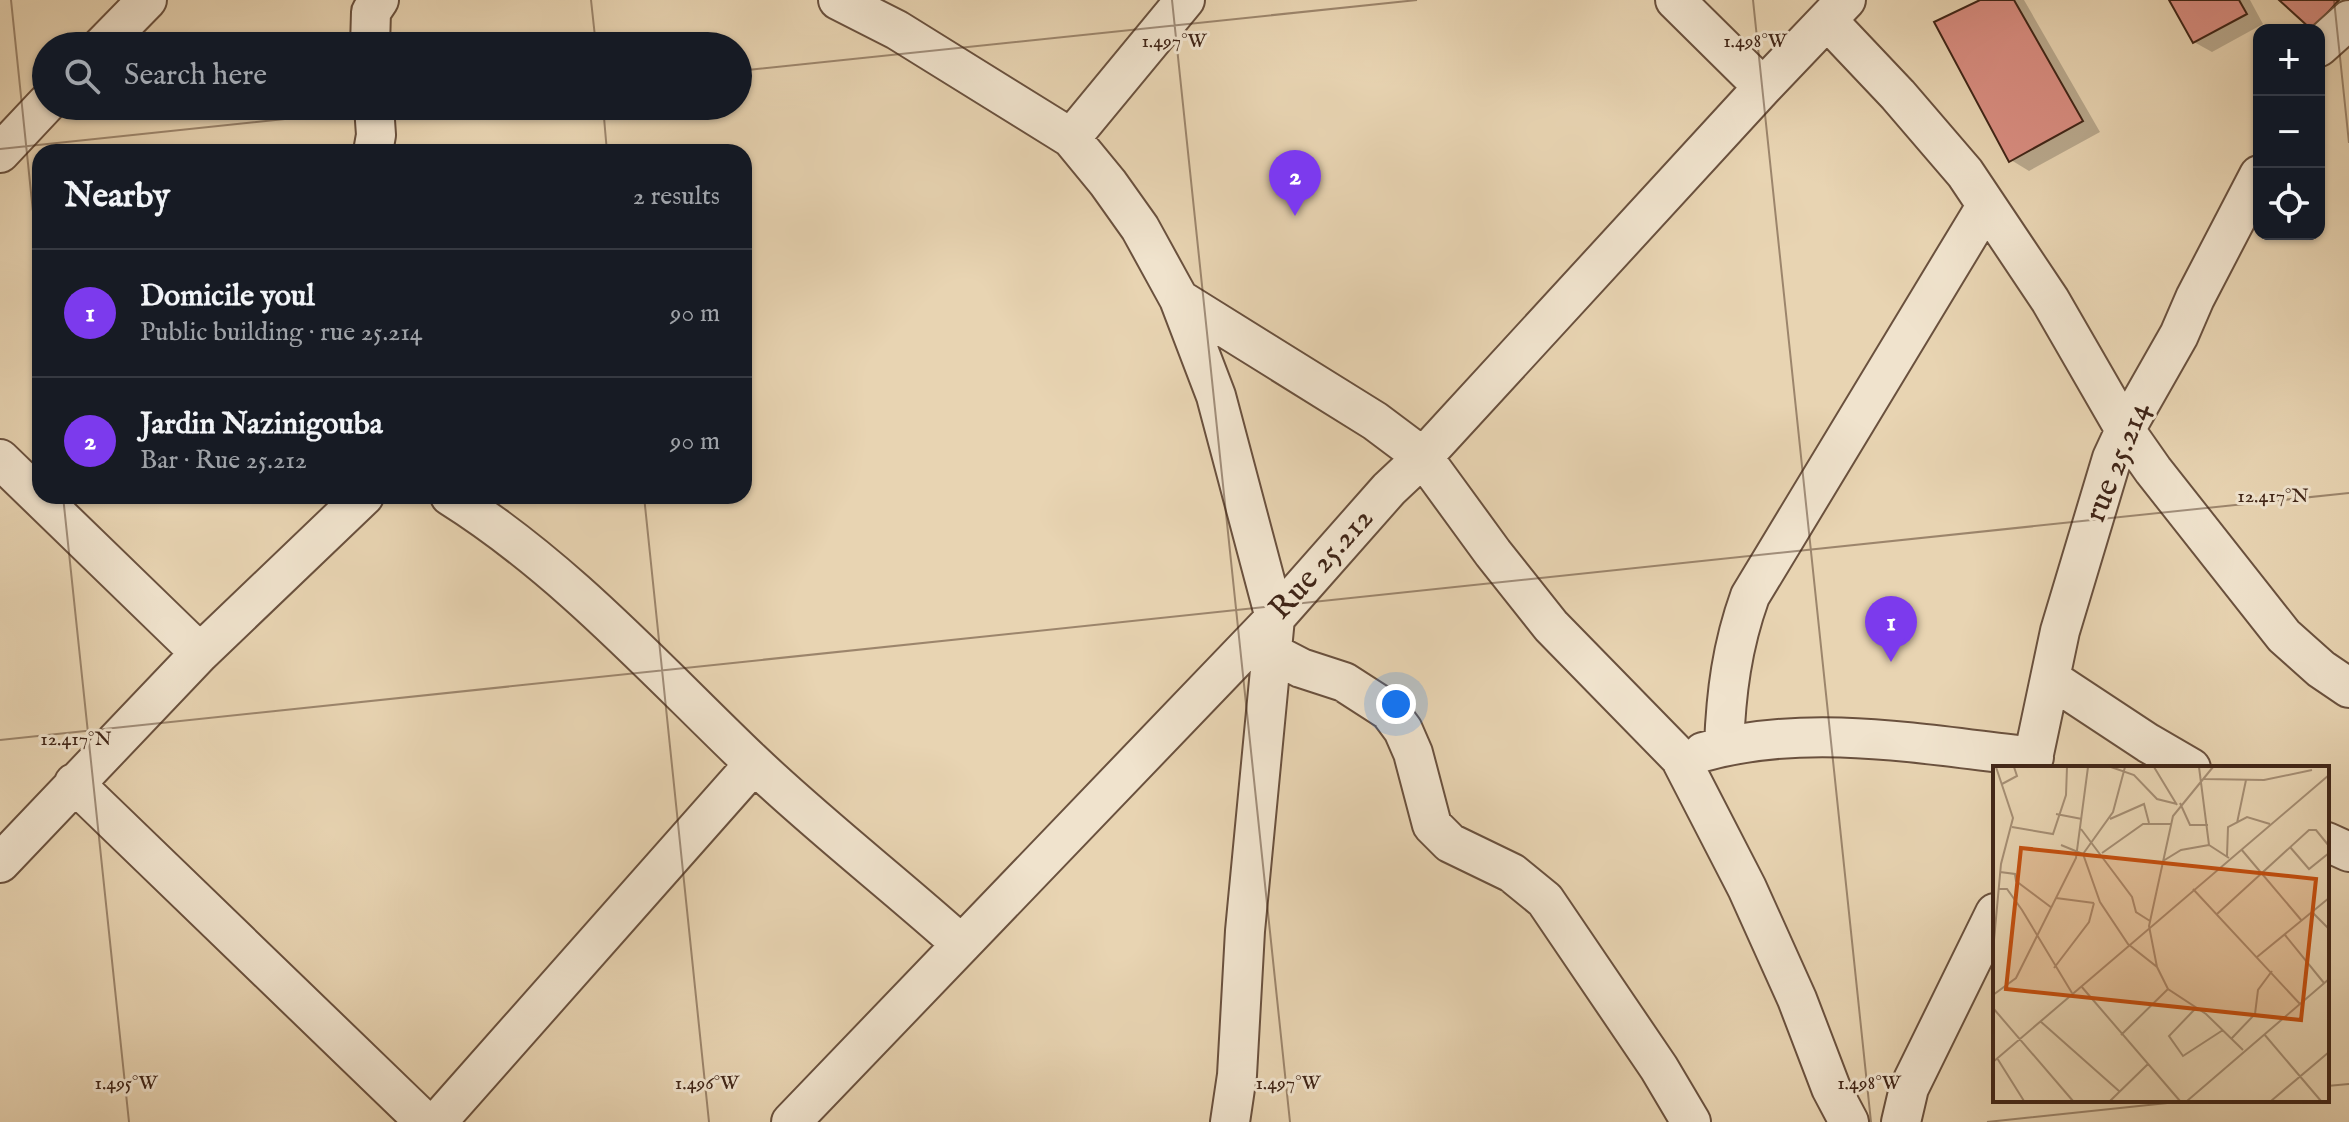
<!DOCTYPE html>
<html lang="en">
<head>
<meta charset="utf-8">
<style>
	:root { --surface:#171b24; --page:#242831; --text:#f1f3f6; --muted:#9ea1a6; --line:#363941; --accent:#7c3aed }
	body { margin:0; font-family:"IM FELL English",serif; background:var(--page); color:var(--text) }
	.controls { position:absolute; right:24px; top:24px; display:grid; overflow:hidden; border-radius:16px; box-shadow:0 2px 6px #0004 }
	.controls button { width:72px; height:72px; display:grid; place-items:center; padding:0; border:0; border-bottom:2px solid var(--line); background:var(--surface); color:var(--text); font:40px sans-serif }
	.you { position:absolute; left:1396px; top:704px; width:28px; height:28px; margin:-20px; border:6px solid #fff; border-radius:50%; background:#1a73e8; box-shadow:0 0 0 12px #1a73e833 }
	.badge { display:grid; place-items:center; width:52px; height:52px; border-radius:50%; background:var(--accent); color:#fff; font-size:26px; font-weight:700 }
	.pin { position:absolute; translate:-50% -66px; filter:drop-shadow(0 2px 4px #0008) }
	.pin::after { content:''; position:absolute; top:42px; width:28px; height:24px; background:inherit; clip-path:polygon(0 0,100% 0,50% 100%) }
	.list { margin:0; padding:0; list-style:none }
	h2 { display:flex; justify-content:space-between; align-items:center; height:104px; margin:0; padding:0 32px; font-size:34px }
	h2 small { font-size:26px; font-weight:400; color:var(--muted) }
	.list li { display:grid; grid-template-columns:52px 1fr auto; gap:24px; align-items:center; box-sizing:border-box; height:128px; padding:0 32px; border-top:2px solid var(--line) }
	.list b { display:block; font-size:30px; white-space:nowrap }
	.list p { margin:0; font-size:26px; white-space:nowrap; color:var(--muted) }
	.list em { font-size:26px; font-style:normal; color:var(--muted) }
	.icon { flex:none; width:44px; height:44px; fill:none; stroke:currentColor; stroke-width:2; stroke-linecap:round; stroke-linejoin:round }
	.map { position:relative; flex:none; width:2349px; height:1122px; overflow:hidden }
	.search { position:absolute; background:var(--surface); box-shadow:0 2px 6px #0004; left:32px; top:32px; width:720px; height:88px; display:flex; align-items:center; gap:20px; box-sizing:border-box; padding:0 28px; border-radius:44px; color:var(--muted); font-size:30px }
	.panel { position:absolute; background:var(--surface); box-shadow:0 2px 6px #0004; left:32px; top:144px; width:720px; height:360px; border-radius:24px }
	.map>svg:first-child { display:block }
	.shadow { fill:#0003 }
	.building { fill:#d98d81; stroke:#402517; stroke-width:2 }
	.lines { fill:none; stroke-linecap:round; stroke-linejoin:round }
	.minor-casing { stroke:#6a513e; stroke-width:42 }
	.minor { stroke:#f0e3cd; stroke-width:38 }
	.ticks { fill:none; stroke:#402517; stroke-width:2; stroke-opacity:0.45 }
	.labels { text-anchor:middle; dominant-baseline:central; stroke-width:6; stroke-linejoin:round; paint-order:stroke }
	.street-label { font-size:32px; fill:#402517; stroke:#f0e3cd }
	.inset-road { fill:none; stroke:#a58e74; stroke-width:2 }
	.view { fill:#c64f0e; fill-opacity:0.15; stroke:#c64f0e; stroke-width:4 }
	.inset-edge { fill:none; stroke:#402517; stroke-width:4 }
	.ticks-label { font-size:20px; text-anchor:middle; fill:#402517; stroke:#f0e3cd; stroke-width:6; stroke-linejoin:round; paint-order:stroke }
</style>
</head>
<body>
<div class="map">
<svg width="2349" height="1122" viewBox="0 0 2349 1122">
	<rect width="100%" height="100%" fill="#e8d4b2"/>
	<filter id="stains"><feTurbulence type="fractalNoise" baseFrequency=".0025" numOctaves="4"/><feColorMatrix values="0 0 0 0 .2 0 0 0 0 .09 0 0 0 0 .02 0 0 0 .5 -.17"/></filter>
	<radialGradient id="worn" r=".72"><stop offset=".6" stop-color="#630" stop-opacity="0"/><stop offset="1" stop-color="#630" stop-opacity=".3"/></radialGradient>
	<path class="shadow" d="M1984 0H2024L2100 132 2029 171 2011 160Z
		M2171 0H2250L2263 24 2212 52 2194 42Z
		M2282 0H2349V19L2313 28Z"/>
	<path class="building" d="M1980 0H2014L2083 121 2009 162 1934 22Z
		M2169 0H2239L2247 14 2193 43Z
		M2279 0H2339L2312 30Z"/>
	<g class="lines">
		<defs>
			<path id="minor" d="M838 0 897 30 1071 138 1108 183 1140 228 1179 299 1375 421 1423 457 1493 553 1551 626 1680 758 1747 888 1797 999 1831 1088 1849 1122
				M1675 0 1763 87
				M1827 20 1898 95 1965 173 2050 300 2125 430 2153 470 2284 636 2321 669 2349 688
				M102 46 147 0
				M370 46 371 12 379 0
				M2319 47 2349 20
				M1071 138 1185 0
				M373 152 376 135 374 106
				M0 153 46 104
				M1179 299 1216 396 1275 618 1245 931 1237 1075 1230 1122
				M0 459 200 653
				M450 496C563 567 655 669 750 760 818 825 892 882 961 944
				M1272 653 1301 668 1344 682 1389 711 1403 730 1413 753 1432 825 1450 843 1512 873 1545 900 1659 1068 1691 1122
				M2051 679 2148 743 2191 768
				M1724 746C1726 693 1732 646 1750 596L1986 206
				M1703 752C1809 722 1926 745 2034 757
				M2031 768 2060 631 2112 458 2125 430 2179 335 2195 298 2259 175
				M74 783 425 1122
				M2327 842 2349 852
				M0 863 200 653 364 496
				M437 1122 754 764
				M791 1122 1275 618 1389 489 1423 457 1763 87 1846 0
				M1901 1122 1909 1088 1995 913"/>
		</defs>
		<use href="#minor" class="minor-casing"/>
		<use href="#minor" class="minor"/>
	</g>
	<path class="ticks" d="M11 0 40 279M591 0 596 46M1172 0 1290 1122M1753 0 1871 1122M2334 0 2349 143M738 71 1417 0M603 106 607 152M0 149 408 106M63 496 129 1122M644 496 709 1122M0 740 2349 493M2327 1086 2349 1084M1987 1122 2196 1100"/>
	<g class="labels">
		<g class="street-label">
			<text transform="translate(2118 462) rotate(-68)">rue 25.214</text>
			<text transform="translate(1322 564) rotate(-48)">Rue 25.212</text>
		</g>
	</g>
	<g transform="translate(1993 766)">
		<rect width="336" height="336" fill="#e8d4b2"/>
		<path class="inset-road" d="M118 1 141 9 164 33 184 38M161 1 184 39M206 1 216 79 236 92M211 13 271 14 319 4M9 18 24 10 21 1M187 37 197 59H215M63 48 89 53M117 53 151 38 156 57M244 57 253 14M19 61 60 68 73 29 74 1M88 63 139 131 143 146 157 155M68 79 90 88 107 136 135 178 164 201 175 223 213 248 250 284M297 81 316 103 336 87M248 83 309 155M109 87 150 58H178M90 88 120 46 132 1M234 90 235 61 254 51 277 58M170 95 188 84 216 79M7 106 22 108 23 115 59 142M5 123H14L29 144 79 227M200 123 307 238M63 132 101 137M319 146 336 163M224 148 316 64H323L336 80M292 169 331 217M0 185 8 98 20 52 3 1M264 191 336 132M164 201 156 160 180 50 220 1M61 202 96 156 101 137M88 220 187 335M0 229 23 212 83 92 95 1M0 242 80 335M202 243 176 270 190 290 230 264M47 255 126 325M271 268 328 335M128 269 175 223M239 272 262 248 265 224 279 205M4 292 31 335M0 296 336 9M117 335 155 298M194 335 336 213M278 335 336 286"/>
		<path class="view" d="M28 82 323 113 308 254 13 223Z"/>
		<rect width="336" height="336" class="inset-edge"/>
	</g>
	<g class="ticks-label">
		<text x="1174" y="47">1.497°W</text>
		<text x="1755" y="47">1.498°W</text>
		<text x="2273" y="502">12.417°N</text>
		<text x="76" y="745">12.417°N</text>
		<text x="126" y="1089">1.495°W</text>
		<text x="707" y="1089">1.496°W</text>
		<text x="1288" y="1089">1.497°W</text>
		<text x="1869" y="1089">1.498°W</text>
	</g>
	<rect width="100%" height="100%" filter="url(#stains)"/>
	<rect width="100%" height="100%" fill="url(#worn)"/>
</svg>
<div class="controls">
<button>+</button>
<button>−</button>
<button><svg class="icon" aria-label="locate" viewBox="0 0 24 24"><circle cx="12" cy="12" r="6"/><path d="M12 2v4M12 18v4M2 12h4M18 12h4"/></svg></button>
</div>
<div class="you"></div>
<div class="pin badge" style="left:1891px;top:662px">1</div>
<div class="pin badge" style="left:1295px;top:216px">2</div>
<div class="search"><svg class="icon" aria-label="search" viewBox="0 0 24 24"><circle cx="10" cy="10" r="6"/><path d="M15 15l6 6"/></svg>Search here</div>
<section class="panel">
<h2>Nearby<small>2 results</small></h2>
<ul class="list">
<li><span class="badge">1</span><div><b>Domicile youl</b><p>Public building · rue 25.214</p></div><em>90 m</em></li>
<li><span class="badge">2</span><div><b>Jardin Nazinigouba</b><p>Bar · Rue 25.212</p></div><em>90 m</em></li>
</ul>
</section>
</div>
</body>
</html>
